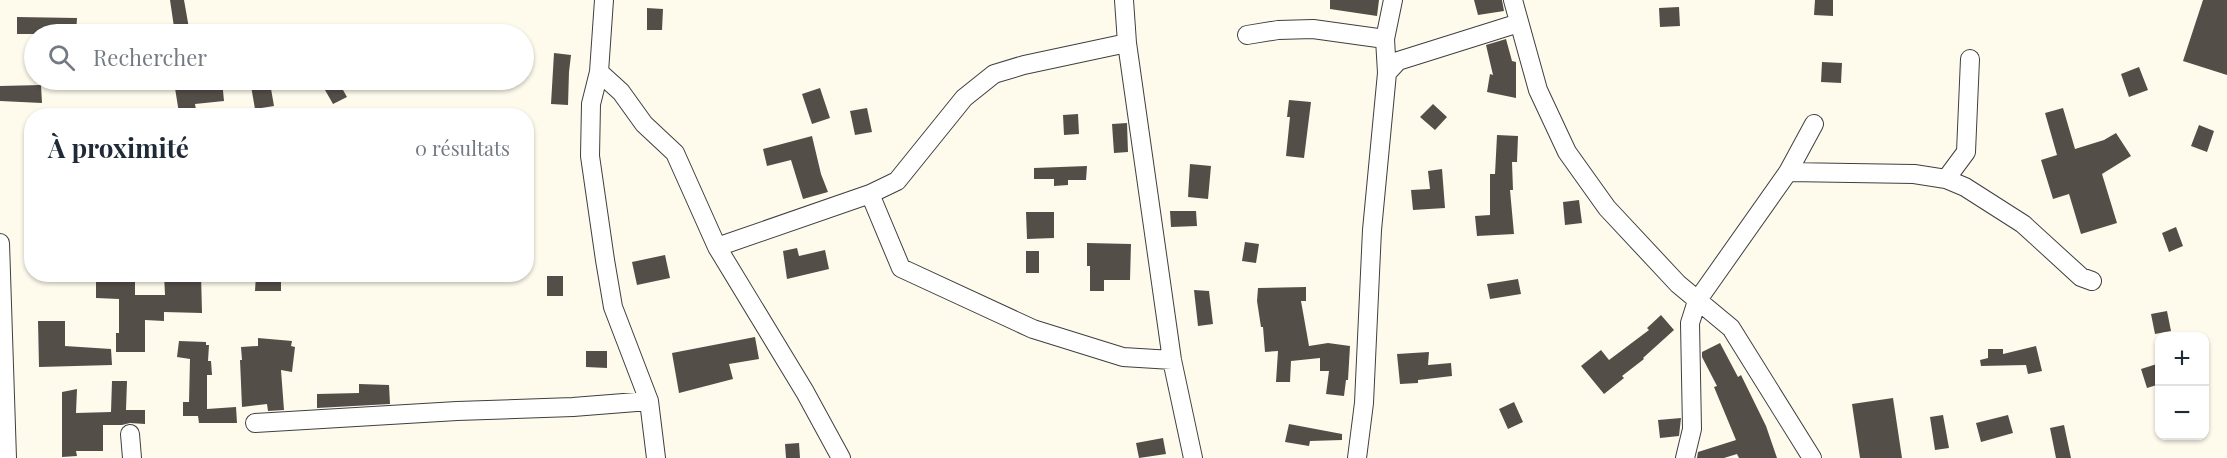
<!DOCTYPE html>
<html lang="fr">
<head>
<meta charset="utf-8">
<style>
	:root { --surface:#fff; --page:#f6f6f7; --text:#1f2937; --muted:#747a83; --line:#e0e1e3 }
	body { margin:0; font-family:"Playfair Display",serif; background:var(--page); color:var(--text) }
	.controls { position:absolute; right:18px; bottom:18px; display:grid; overflow:hidden; border-radius:12px; box-shadow:0 2px 4px #0004 }
	.controls button { width:54px; height:54px; display:grid; place-items:center; padding:0; border:0; border-bottom:2px solid var(--line); background:var(--surface); color:var(--text); font:30px sans-serif }
	.list { margin:0; padding:0; list-style:none }
	h2 { display:flex; justify-content:space-between; align-items:center; height:78px; margin:0; padding:0 24px; font-size:26px }
	h2 small { font-size:20px; font-weight:400; color:var(--muted) }
	.icon { flex:none; width:33px; height:33px; fill:none; stroke:currentColor; stroke-width:2; stroke-linecap:round; stroke-linejoin:round }
	.map { position:relative; flex:none; width:2227px; height:458px; overflow:hidden }
	.search { position:absolute; background:var(--surface); box-shadow:0 2px 4px #0004; left:24px; top:24px; width:510px; height:66px; display:flex; align-items:center; gap:15px; box-sizing:border-box; padding:0 21px; border-radius:33px; color:var(--muted); font-size:22px }
	.panel { position:absolute; background:var(--surface); box-shadow:0 2px 4px #0004; left:24px; top:108px; width:510px; height:174px; border-radius:24px }
	.map>svg:first-child { display:block }
	.building { fill:#544e49 }
	.lines { fill:none; stroke-linecap:round; stroke-linejoin:round }
	.street-casing { stroke:#3f3f3f; stroke-width:20 }
	.street { stroke:#fff; stroke-width:18 }
</style>
</head>
<body>
<div class="map">
<svg width="2227" height="458" viewBox="0 0 2227 458">
	<rect width="100%" height="100%" fill="#fefbed"/>
	<path class="building" d="M170 0H184L190 34H175Z
		M1330 0H1379L1377 16 1330 9Z
		M1474 0H1502L1504 11 1478 15Z
		M1815 0H1833V16L1814 15Z
		M2203 0H2227V75L2183 61Z
		M1679 7 1680 26 1660 27 1659 8Z
		M647 8 663 9 662 30H647Z
		M17 17 77 18 76 34H17Z
		M1506 39 1512 61 1516 62V98L1487 92 1490 74 1493 75 1486 45Z
		M554 53 571 55 569 72 568 105 551 104Z
		M1822 62 1842 63 1841 83 1821 82Z
		M2139 67 2148 90 2129 97 2121 74Z
		M192 80H222L224 101 195 104 196 110 179 113 174 82Z
		M270 83 274 106 255 109 251 86Z
		M339 83 347 97 333 104 325 90Z
		M41 85 42 103 0 101V86Z
		M820 88 830 118 812 124 802 94Z
		M1289 100 1311 102 1304 158 1286 156 1290 117H1287Z
		M1433 104 1447 117 1435 130 1420 117Z
		M867 108 872 132 855 135 850 111Z
		M2063 108 2075 149 2104 140 2116 133 2131 156 2102 174 2117 223 2081 234 2069 194 2053 199 2041 160 2057 155 2045 113Z
		M1078 114 1079 134 1064 135 1063 115Z
		M1127 123 1128 152 1114 153 1112 124Z
		M2199 125 2214 131 2207 152 2191 146Z
		M1497 135 1518 136 1517 162H1512L1513 190H1510L1514 234 1477 236 1475 216 1490 215V174H1495Z
		M812 136 821 174 828 192 803 199 791 160 767 166 763 149Z
		M1190 164 1211 166 1208 199 1188 197Z
		M1087 166 1086 180H1068V185L1054 186V179H1034V168Z
		M1442 169 1445 208 1413 210 1411 190 1430 189 1428 171Z
		M1579 200 1582 223 1565 225 1563 202Z
		M1170 211H1196L1197 226 1171 227Z
		M1026 212H1054V238L1027 239Z
		M2176 227 2183 246 2169 252 2162 233Z
		M1245 242 1259 244 1256 263 1242 261Z
		M1087 243 1131 244 1130 280H1104V291H1090V266H1087Z
		M797 248 799 256 825 250 829 269 787 279 783 251Z
		M1026 251H1039V273H1026Z
		M665 255 670 278 637 285 632 262Z
		M96 274H135V295H165L164 274H201L202 313 164 312V321L145 320V352H116V333H119V299L96 298Z
		M256 274H281V291H255Z
		M547 276H563V296H547Z
		M1518 279 1521 294 1490 299 1487 284Z
		M1306 287V301H1301L1309 346 1328 343 1350 346 1348 380H1346L1344 396 1326 394 1329 371H1320V358L1291 361 1290 382H1276L1278 351 1265 352 1263 327H1261L1257 301 1258 288Z
		M1194 290 1209 291 1213 324 1198 326Z
		M2167 311 2171 331 2155 334 2151 314Z
		M1661 315 1674 330 1643 358 1644 359 1622 376 1624 378 1604 394 1581 366 1601 350 1609 360 1649 330 1647 328Z
		M38 321H65V346L111 349 112 365 39 367Z
		M755 337 759 359 729 364 733 379 679 393 672 353Z
		M258 338 292 341 291 346 295 347 292 372 281 370 284 410 268 411 267 404 242 407 240 360H242L241 347 258 346Z
		M179 341 206 342V345H209L208 361H211L212 375H207V409L236 407 237 423H199L198 416H183V402H189L190 359 177 357Z
		M1720 343 1738 377 1741 375 1766 426 1777 458H1739L1737 454 1724 458H1697L1698 452 1736 440 1714 387 1717 386 1702 357V352Z
		M2036 346 2042 371 2028 374 2026 365 1981 366 1980 360 1988 358V349H2003V354Z
		M586 351H607V368L586 367Z
		M1429 352 1428 365 1451 363 1452 376 1418 380V383L1400 384 1397 354Z
		M2160 363V384L2147 388 2141 369Z
		M112 381H127L126 410H145V424L130 423 122 425H103V451H76L77 456 62 457V392L77 389 76 413 111 412Z
		M359 384 389 385 390 404 317 408V394L359 393Z
		M1893 398 1902 458H1860L1852 404Z
		M1514 402 1523 422 1508 429 1499 409Z
		M1943 415 1949 448 1935 450 1930 417Z
		M2008 415 2013 433 1981 442 1976 423Z
		M1681 418 1679 436 1660 438 1658 420Z
		M1289 424 1342 434V440L1310 441 1309 446 1285 442Z
		M2064 425 2071 458H2056L2050 428Z
		M1163 438 1166 454 1139 458 1136 443Z
		M799 443 800 458H786L785 444Z"/>
	<g class="lines">
		<defs>
			<path id="street" d="M604 0 599 72 621 92 644 124 675 153 717 247 805 392 841 458
				M1124 0 1127 43 1172 360 1193 458
				M1513 0 1538 90 1567 152 1607 208 1678 284 1731 328 1812 458
				M1247 35 1278 30 1313 29 1385 39
				M599 72 591 104 590 156 605 260 613 307 649 401 656 458
				M1387 73 1385 39 1393 0
				M1788 172 1914 174 1946 179 1965 187 2023 224 2081 277 2092 281
				M1946 179 1966 152 1970 59
				M870 194 901 268 1033 329 1123 357 1172 360
				M0 243 7 458
				M717 247 870 194 897 181 964 98 994 74 1024 65 1127 43
				M255 423 457 411 573 407 649 401
				M130 434 132 458
				M1357 458 1364 403 1372 230 1387 73 1398 61 1519 23
				M1685 458 1692 429 1690 323 1697 301 1788 172 1814 124"/>
		</defs>
		<use href="#street" class="street-casing"/>
		<use href="#street" class="street"/>
	</g>
</svg>
<div class="controls">
<button>+</button>
<button>−</button>
</div>
<div class="search"><svg class="icon" aria-label="search" viewBox="0 0 24 24"><circle cx="10" cy="10" r="6"/><path d="M15 15l6 6"/></svg>Rechercher</div>
<section class="panel">
<h2>À proximité<small>0 résultats</small></h2>
<ul class="list">
</ul>
</section>
</div>
</body>
</html>
